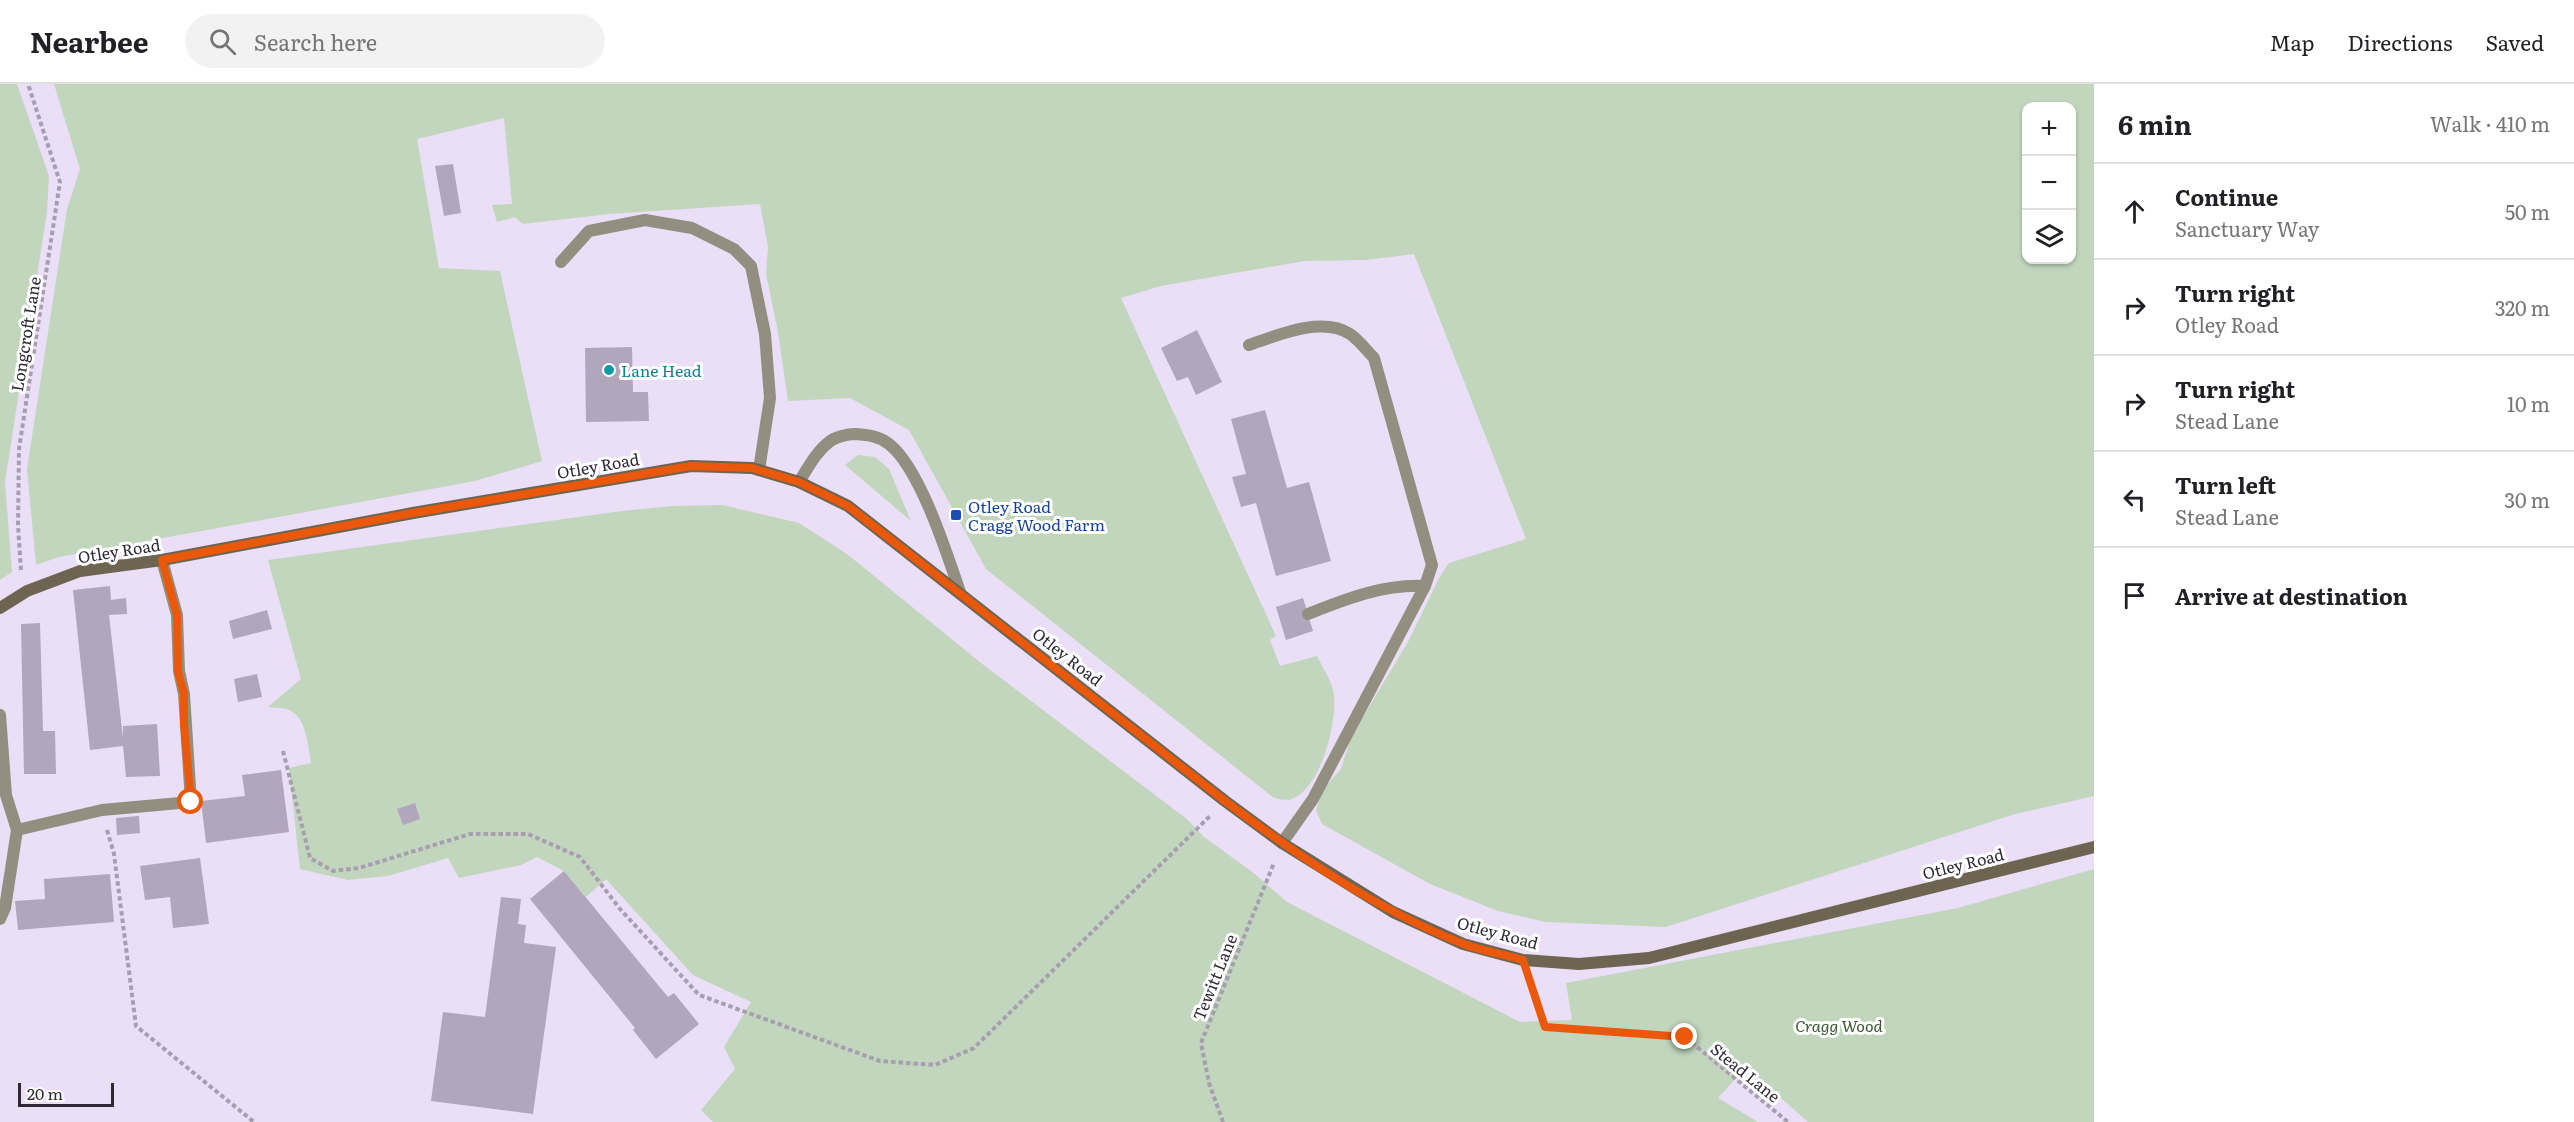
<!DOCTYPE html>
<html lang="en">
<head>
<meta charset="utf-8">
<style>
	:root { --surface:#fff; --page:#f2f2f2; --text:#202124; --muted:#757577; --line:#e0e0e0 }
	body { margin:0; font-family:Literata,serif; background:var(--page); color:var(--text) }
	.controls { position:absolute; right:18px; top:18px; display:grid; overflow:hidden; border-radius:12px; box-shadow:0 2px 4px #0004 }
	.controls button { width:54px; height:54px; display:grid; place-items:center; padding:0; border:0; border-bottom:2px solid var(--line); background:var(--surface); color:var(--text); font:30px sans-serif }
	.scale { position:absolute; left:18px; bottom:15px; width:96px; box-sizing:border-box; padding-left:6px; border:3px solid #2e2932; border-top:0; font-size:16px; line-height:21px; white-space:nowrap; color:#2e2932; -webkit-text-stroke:4px #fff; paint-order:stroke }
	.stop { position:absolute; width:18px; height:18px; margin:-14px; border:4px solid #ea580c; border-radius:50%; background:#fff }
	.stop.end { background:#ea580c; border-color:#fff; box-shadow:0 2px 6px #0008 }
	.list { margin:0; padding:0; list-style:none }
	h2 { display:flex; justify-content:space-between; align-items:center; height:78px; margin:0; padding:0 24px; font-size:26px }
	h2 small { font-size:20px; font-weight:400; color:var(--muted) }
	.list li { display:grid; grid-template-columns:39px 1fr auto; gap:18px; align-items:center; box-sizing:border-box; height:96px; padding:0 24px; border-top:2px solid var(--line) }
	.list b { display:block; font-size:22px; white-space:nowrap }
	.list p { margin:0; font-size:20px; white-space:nowrap; color:var(--muted) }
	.list em { font-size:20px; font-style:normal; color:var(--muted) }
	.icon { flex:none; width:33px; height:33px; fill:none; stroke:currentColor; stroke-width:2; stroke-linecap:round; stroke-linejoin:round }
	.map { position:relative; flex:none; width:2094px; height:1038px; overflow:hidden }
	header { display:flex; align-items:center; gap:36px; box-sizing:border-box; height:84px; padding:0 30px; background:var(--surface); border-bottom:2px solid var(--line) }
	header strong { font-size:28px }
	nav { display:flex; gap:33px; margin-inline-start:auto; font-size:21px }
	.search { width:420px; height:54px; background:var(--page); display:flex; align-items:center; gap:15px; box-sizing:border-box; padding:0 21px; border-radius:33px; color:var(--muted); font-size:22px }
	main { display:flex }
	aside { flex:1; background:var(--surface) }
	.map>svg:first-child { display:block }
	.green { fill:#c1d6bc; fill-rule:evenodd }
	.building { fill:#b1a6bc }
	.lines { fill:none; stroke-linecap:round; stroke-linejoin:round }
	.path { stroke:#a79eb0; stroke-width:4; stroke-dasharray:4.5 3; stroke-linecap:butt }
	.lane { stroke:#948e81; stroke-width:12 }
	.street { stroke:#948e81; stroke-width:12 }
	.secondary { stroke:#6d6552; stroke-width:12 }
	.route { stroke:#ea580c; stroke-width:8 }
	.culture-dot { fill:#0f9aa8; stroke:#fff; stroke-width:2 }
	.transit-dot { fill:#1a4fb4; stroke:#fff; stroke-width:2 }
	.labels { text-anchor:middle; dominant-baseline:central; stroke-width:6; stroke-linejoin:round; paint-order:stroke }
	.street-label { font-size:16px; fill:#2e2932; stroke:#fff }
	.culture-label { font-size:16px; fill:#0d838f; stroke:#fff; text-anchor:start }
	.transit-label { font-size:16px; fill:#164399; stroke:#fff; text-anchor:start }
	.park-label { font-size:16px; font-style:italic; fill:#395a31; stroke:#fff }
</style>
</head>
<body>
<header>
<strong>Nearbee</strong>
<div class="search"><svg class="icon" aria-label="search" viewBox="0 0 24 24"><circle cx="10" cy="10" r="6"/><path d="M15 15l6 6"/></svg>Search here</div>
<nav><a>Map</a><a>Directions</a><a>Saved</a></nav>
</header>
<main>
<div class="map">
<svg width="2094" height="1038" viewBox="0 0 2094 1038">
	<rect width="100%" height="100%" fill="#eadff6"/>
	<path class="green" d="M0 0H17L49 92 47 128 5 398 12 488 0 496Z
		M54 0H2094V712L2015 730 1666 843 1545 838 1498 827 1430 800 1322 740 1316 726 1324 704 1341 685 1351 653 1409 556 1439 494 1449 479 1526 455 1414 170 1366 176 1304 177 1161 202 1121 214 1276 552 1270 556 1280 582 1317 572C1322 583 1333 599 1334 611 1337 639 1321 704 1292 715 1286 717 1280 715 1274 714L986 485 909 346 850 314 788 317 778 248 766 190 768 163 760 120 609 130 523 140 515 133 497 138 492 121 512 120 504 34 417 55 439 184 500 187 542 377 475 397 59 473 36 481 27 385 67 125 80 85ZM2026 22H2072V176H2026Z
		M858 371 875 373 889 385 911 437 845 381Z
		M722 421 799 439 847 470 981 579 1188 736 1204 753 1255 790 1287 818 1520 938 1572 936 1566 899 1958 824 2094 785V1038H1808L1746 983 1718 1014 1758 1038H713L701 1026 735 985 724 963 751 918 693 891 606 795 586 813 564 787 537 773 521 781 459 794 448 774 388 792 348 796 300 785 289 684 311 679C308 664 307 635 291 627 286 623 274 624 268 623L301 595 268 476 622 427 672 422Z"/>
	<path class="building" d="M453 80 461 129 444 132 435 82Z
		M1197 246 1222 298 1196 311 1188 293 1177 297 1161 264Z
		M632 263 633 308H648L649 337 586 338 585 264Z
		M1265 326 1287 404 1309 398 1331 477 1276 492 1256 419 1241 423 1232 393 1246 390 1231 335Z
		M110 502 111 516 126 514 127 530 109 531 123 654V642L157 640 160 692 126 693 123 662 90 666 73 506Z
		M1303 514 1313 547 1286 556 1276 523Z
		M267 526 272 545 233 555 229 537Z
		M40 539 43 647H55L56 690H24L21 540Z
		M257 590 262 613 238 618 234 595Z
		M281 686 289 748 206 759 201 717 245 712 242 691Z
		M415 719 420 735 403 741 397 725Z
		M139 732 140 749 117 751 116 734Z
		M200 774 209 840 173 844 170 813 145 816 140 782Z
		M564 787 668 913 674 909 699 940 656 975 633 946 635 944 530 815Z
		M110 790 114 838 18 846 15 817 45 815 44 795Z
		M501 813 521 815 518 840 526 841 524 859 556 863 533 1030 431 1017 443 928 485 933Z"/>
	<g class="lines">
		<path class="path" d="M21 486 18 441 19 365 60 98 28 0
			M283 667 310 774 333 787 359 784 470 750H528L580 773 620 825 699 911 880 977 935 981 974 964 1210 732
			M107 746 114 770 136 942 254 1038
			M1531 899 1545 943 1685 953 1788 1038
			M1223 1038 1209 999 1201 959 1274 779"/>
		<path class="lane" d="M561 178 589 147 645 136 692 144 734 165 751 182 765 250 770 314 759 386
			M1249 261C1278 251 1322 232 1350 250 1359 256 1367 267 1374 274L1432 481 1425 502 1313 715 1282 759
			M799 398C808 384 816 368 829 358 835 353 848 350 855 350 868 351 879 352 889 360 920 384 947 470 960 508
			M1308 530C1346 515 1383 500 1425 502
			M0 631 6 711 17 746"/>
		<path class="street" d="M0 835 5 824 17 746 102 726 191 718 184 610 179 587 177 531 162 476"/>
		<path class="secondary" d="M0 524 27 507 80 487 162 476 413 429 691 382 752 384 799 398 848 422 1225 717 1282 759 1393 828 1463 860 1523 876 1579 880 1649 874 2094 763"/>
	</g>
	<g class="lines">
		<path class="route" d="M191 718 184 640V610L178 587 177 531 162 476 413 429 691 382 752 384 799 398 848 422 1225 717C1298 772 1376 825 1461 859 1481 867 1503 870 1523 876L1545 943 1685 953"/>
	</g>
	<circle class="culture-dot" cx="609" cy="286" r="6"/>
	<rect class="transit-dot" x="950" y="425" width="12" height="12" rx="3"/>
	<g class="labels">
		<g class="street-label">
			<text transform="translate(25 250) rotate(-81)">Longcroft Lane</text>
			<text transform="translate(598 381) rotate(-10)">Otley Road</text>
			<text transform="translate(119 466) rotate(-9)">Otley Road</text>
			<text transform="translate(1068 572) rotate(38)">Otley Road</text>
			<text transform="translate(1963 779) rotate(-14)">Otley Road</text>
			<text transform="translate(1498 848) rotate(15)">Otley Road</text>
			<text transform="translate(1214 893) rotate(-68)">Tewitt Lane</text>
			<text transform="translate(1746 988) rotate(39)">Stead Lane</text>
		</g>
		<g class="culture-label">
			<text x="621" y="286">Lane Head</text>
		</g>
		<g class="transit-label">
			<text x="968" y="422">Otley Road<tspan x="968" dy="18">Cragg Wood Farm</tspan></text>
		</g>
		<g class="park-label">
			<text x="1839" y="941">Cragg Wood</text>
		</g>
	</g>
</svg>
<div class="controls">
<button>+</button>
<button>−</button>
<button><svg class="icon" aria-label="layers" viewBox="0 0 24 24"><path d="M12 4l9 5-9 5-9-5zM3 14l9 5 9-5"/></svg></button>
</div>
<div class="scale">20 m</div>
<div class="stop" style="left:191px;top:718px"></div>
<div class="stop end" style="left:1685px;top:953px"></div>
</div>
<aside>
<h2>6 min<small>Walk · 410 m</small></h2>
<ul class="list">
<li><svg class="icon" aria-label="ahead" viewBox="0 0 24 24"><path d="M12 20V5M6 11l6-6 6 6"/></svg><div><b>Continue</b><p>Sanctuary Way</p></div><em>50 m</em></li>
<li><svg class="icon" aria-label="right" viewBox="0 0 24 24"><path d="M7 20v-9h11M14 6l5 5-5 5"/></svg><div><b>Turn right</b><p>Otley Road</p></div><em>320 m</em></li>
<li><svg class="icon" aria-label="right" viewBox="0 0 24 24"><path d="M7 20v-9h11M14 6l5 5-5 5"/></svg><div><b>Turn right</b><p>Stead Lane</p></div><em>10 m</em></li>
<li><svg class="icon" aria-label="left" viewBox="0 0 24 24"><path d="M17 20v-9H6M10 6l-5 5 5 5"/></svg><div><b>Turn left</b><p>Stead Lane</p></div><em>30 m</em></li>
<li><svg class="icon" aria-label="arrive" viewBox="0 0 24 24"><path d="M6 21V4h12l-3 4 3 4H6"/></svg><div><b>Arrive at destination</b></div></li>
</ul>
</aside>
</main>
</body>
</html>
